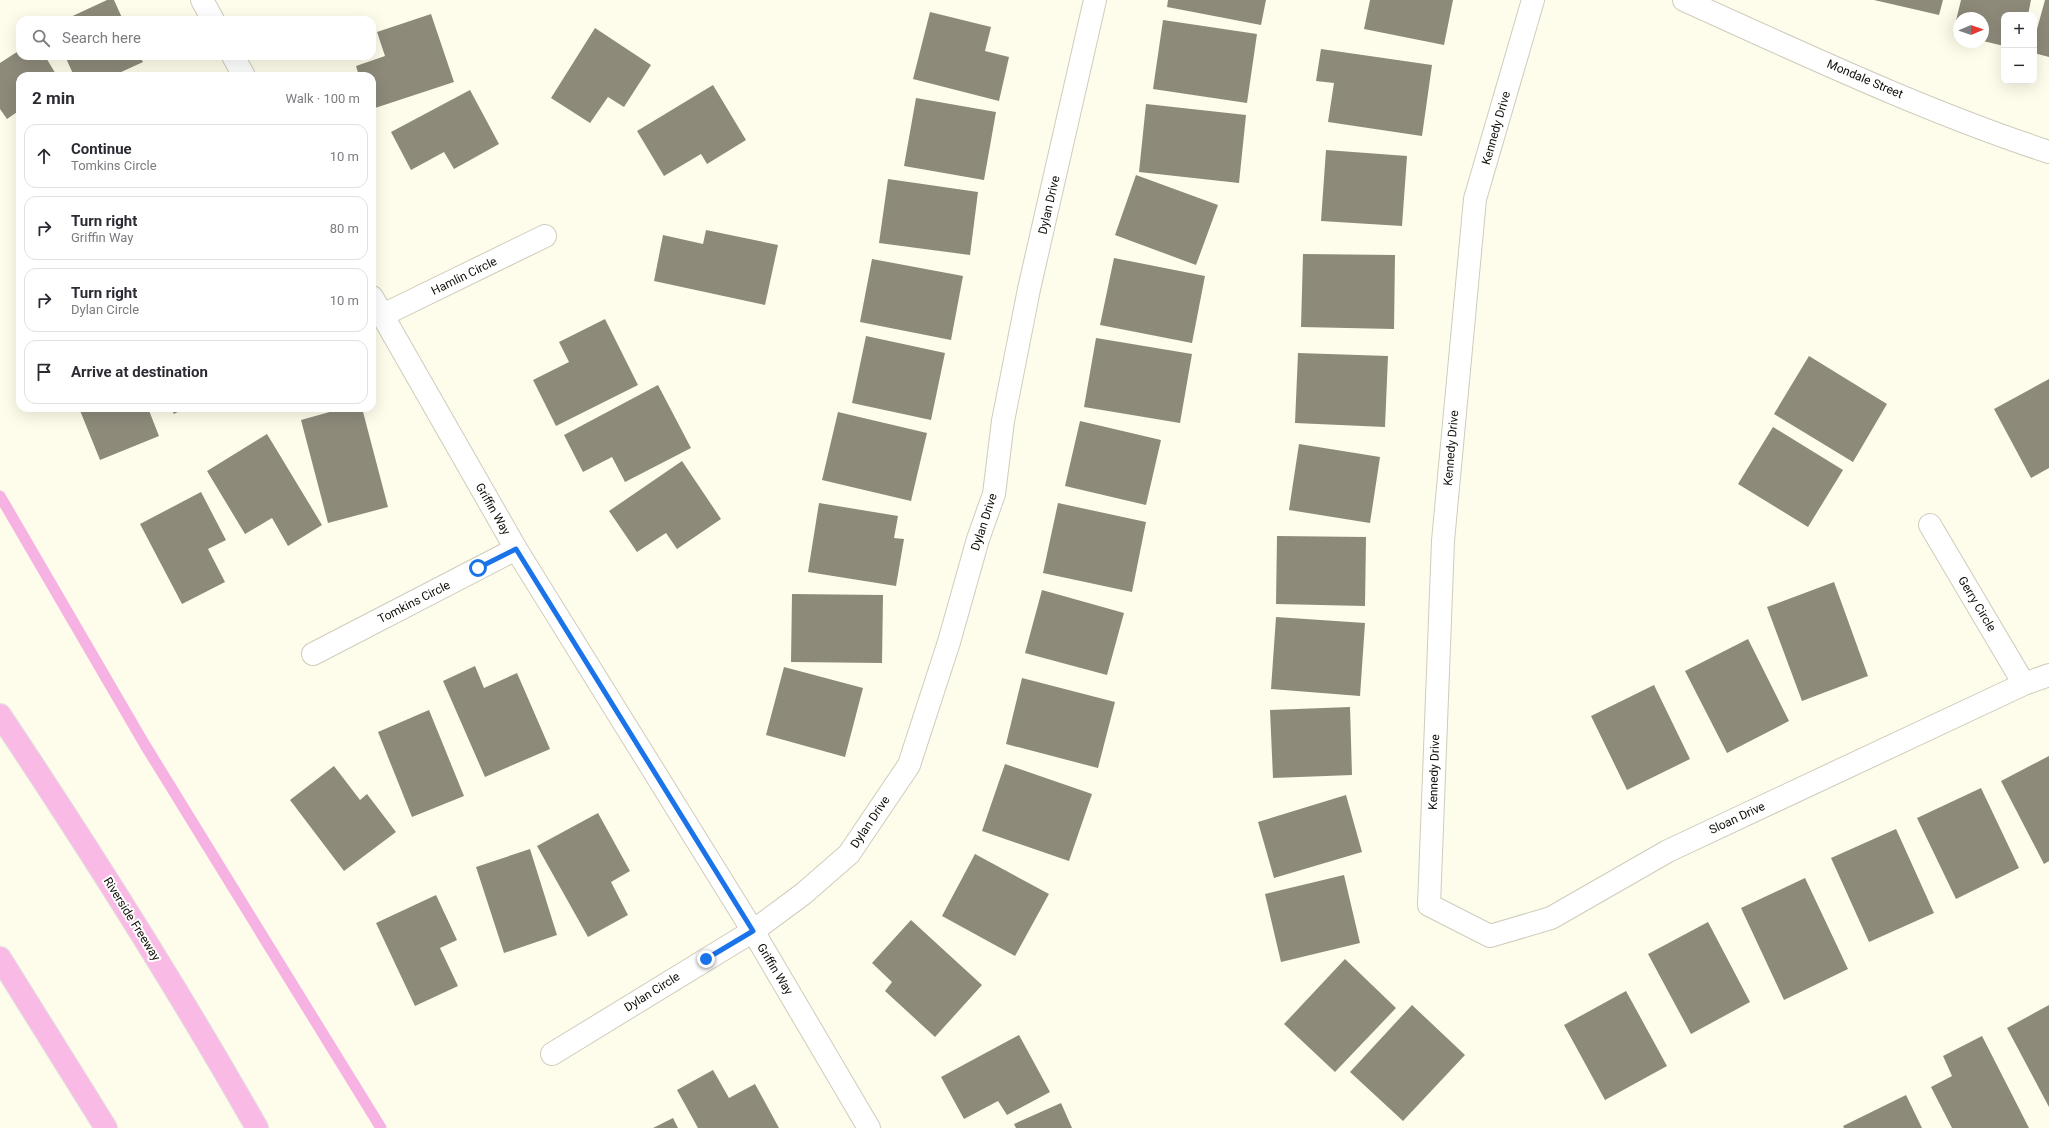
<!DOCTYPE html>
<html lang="en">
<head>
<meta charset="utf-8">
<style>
	:root { --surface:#fff; --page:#f2f2f3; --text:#2b2b33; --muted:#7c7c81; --line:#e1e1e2 }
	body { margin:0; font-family:Roboto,sans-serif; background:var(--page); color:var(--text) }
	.controls { position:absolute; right:12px; top:12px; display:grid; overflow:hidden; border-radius:8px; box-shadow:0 4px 16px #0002 }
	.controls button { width:36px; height:36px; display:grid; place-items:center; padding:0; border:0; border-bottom:1px solid var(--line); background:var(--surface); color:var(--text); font:20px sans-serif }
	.compass { position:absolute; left:1953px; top:12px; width:36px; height:36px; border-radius:50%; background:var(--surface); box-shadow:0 4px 16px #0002; rotate:88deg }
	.stop { position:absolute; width:12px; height:12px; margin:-9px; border:3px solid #1a73e8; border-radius:50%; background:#fff }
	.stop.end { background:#1a73e8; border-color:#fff; box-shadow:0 1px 4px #0008 }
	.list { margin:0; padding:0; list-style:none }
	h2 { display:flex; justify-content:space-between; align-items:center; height:52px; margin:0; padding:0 16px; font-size:17px }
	h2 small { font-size:13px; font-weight:400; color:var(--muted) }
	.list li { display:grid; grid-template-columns:26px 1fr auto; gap:12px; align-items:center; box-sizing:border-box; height:64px; margin:0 8px 8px; padding:0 8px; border:1px solid var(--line); border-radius:12px }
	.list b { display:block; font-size:15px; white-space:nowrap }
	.list p { margin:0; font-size:13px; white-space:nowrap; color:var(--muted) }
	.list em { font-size:13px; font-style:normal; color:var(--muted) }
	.icon { flex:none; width:22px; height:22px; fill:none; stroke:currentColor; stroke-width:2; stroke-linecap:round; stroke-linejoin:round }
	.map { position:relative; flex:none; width:2049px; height:1128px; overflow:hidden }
	.search { position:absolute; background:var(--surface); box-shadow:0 4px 16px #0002; left:16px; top:16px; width:360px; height:44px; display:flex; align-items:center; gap:10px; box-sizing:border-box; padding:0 14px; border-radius:12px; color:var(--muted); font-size:15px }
	.panel { position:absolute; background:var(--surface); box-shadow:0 4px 16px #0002; left:16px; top:72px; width:360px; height:340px; border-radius:12px }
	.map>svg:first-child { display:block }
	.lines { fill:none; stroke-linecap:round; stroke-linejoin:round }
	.stream { stroke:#f6b2e2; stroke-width:11 }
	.building { fill:#8d8a7a }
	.minor-casing { stroke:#cfccbc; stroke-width:24 }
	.tertiary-casing { stroke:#cfccbc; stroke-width:24 }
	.motorway-casing { stroke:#e2e2e1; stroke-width:24 }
	.minor { stroke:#fff; stroke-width:22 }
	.tertiary { stroke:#fff; stroke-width:22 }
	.motorway { stroke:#f9bbe6; stroke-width:22 }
	.route { stroke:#1a73e8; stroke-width:5 }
	.labels { text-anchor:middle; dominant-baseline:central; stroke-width:4; stroke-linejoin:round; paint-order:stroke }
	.street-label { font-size:12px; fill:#100f09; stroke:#fff }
</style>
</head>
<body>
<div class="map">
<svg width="2049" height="1128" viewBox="0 0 2049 1128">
	<rect width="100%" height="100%" fill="#fefcea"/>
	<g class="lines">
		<path class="stream" d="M0 496 145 745 381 1128"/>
	</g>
	<path class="building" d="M107 0H114L123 20H64Z
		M1168 0H1266L1261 25 1167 7Z
		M1370 0H1453L1444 45 1364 29Z
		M1874 0H1943L1939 15Z
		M1961 0H2031L2028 15H2004V46L1983 41V18H1959V35L1953 33Z
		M2045 0H2049V57L2034 53V40Z
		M930 12 991 27 985 51 1009 57 999 101 913 79Z
		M431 14 454 82 372 109V76H359L356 66 385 56 377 32Z
		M1163 20 1257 34 1247 103 1153 89Z
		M595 28 651 65 624 107 608 97 590 123 551 98Z
		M1321 49 1432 65 1422 136 1328 122 1334 83 1316 81Z
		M20 50V56H45L57 76H20V110L7 119 0 109V63Z
		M65 56H140L143 62 119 73 120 76H74Z
		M713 85 746 140 707 164 701 154 664 176 637 131Z
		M470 90 499 144 454 169 444 152 411 170 391 132Z
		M916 98 996 112 984 180 904 166Z
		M1146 104 1246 115 1239 183 1139 172Z
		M1326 150 1407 156 1402 226 1321 221Z
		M1136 175 1218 205 1196 265 1115 235Z
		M888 179 978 192 970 255 879 243Z
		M706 230 778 245 765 305 654 281 663 235 703 244Z
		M1303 254 1395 255 1394 329 1301 327Z
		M1114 258 1205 276 1192 343 1100 325Z
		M872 259 963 276 951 340 860 322Z
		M605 319 638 385 556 426 533 380 569 362 559 342Z
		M866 336 945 353 931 420 852 403Z
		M1096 338 1192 354 1180 423 1084 407Z
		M1298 353 1388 356 1385 427 1295 423Z
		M1809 356 1887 404 1853 462 1774 414Z
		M2049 379V468L2031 478 1994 409Z
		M658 385 691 448 625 482 612 457 583 472 564 435Z
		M79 408H148L159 436 100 460Z
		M171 408H185L174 414Z
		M344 408H362L388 507 328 523 301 420Z
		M838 412 927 433 911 501 822 480Z
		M1080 421 1161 440 1146 505 1065 486Z
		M1773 427 1843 470 1808 527 1738 484Z
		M267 434 322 525 288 546 272 518 245 534 207 471Z
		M1299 444 1380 457 1370 523 1289 510Z
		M682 461 721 519 677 549 666 533 637 552 609 511Z
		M201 492 226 540 208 549 225 582 182 604 140 524Z
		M819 503 898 516 894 538 904 539 896 586 808 572Z
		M1058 503 1146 522 1132 592 1043 573Z
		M1277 536 1366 537 1365 606 1276 604Z
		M1834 582 1868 676 1802 701 1767 607Z
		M1042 590 1124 613 1107 675 1025 653Z
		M792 594 883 595 882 663 791 662Z
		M1276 617 1365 623 1360 696 1271 689Z
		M1748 639 1789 721 1727 753 1685 671Z
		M475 666 484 688 517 673 550 749 485 777 443 681Z
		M784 667 863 688 845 757 766 735Z
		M1022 678 1115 702 1098 768 1006 744Z
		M1654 685 1690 759 1627 790 1591 716Z
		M1350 707 1352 775 1273 778 1270 710Z
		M429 710 464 796 412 817 378 732Z
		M2049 756V861L2044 864 2001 781Z
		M1005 764 1092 794 1069 861 982 831Z
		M334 766 360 800 367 794 396 832 344 871 290 800Z
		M1981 788 2019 868 1956 899 1917 818Z
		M1346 795 1362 852 1274 878 1258 822Z
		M598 813 630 871 611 882 628 915 588 937 537 846Z
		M1896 829 1934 913 1869 942 1831 858Z
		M530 849 557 935 504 953 476 867Z
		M975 854 1049 894 1015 956 942 916Z
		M1344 875 1360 943 1281 962 1265 894Z
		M1805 878 1848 969 1784 1000 1741 908Z
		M436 895 457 940 440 948 458 986 415 1006 376 923Z
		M911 920 982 985 935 1037 885 991 892 982 872 963Z
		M1708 922 1750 1002 1691 1034 1648 954Z
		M1345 959 1396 1008 1335 1072 1284 1024Z
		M1626 991 1667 1066 1605 1100 1564 1025Z
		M1412 1005 1465 1055 1403 1121 1350 1072Z
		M2049 1005V1107L2007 1028Z
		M1019 1035 1050 1092 1007 1115 998 1101 964 1119 941 1077Z
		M1982 1036 2029 1128H1952L1931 1087 1952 1076 1943 1056Z
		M713 1070 729 1098 755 1084 779 1128H698L677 1090Z
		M1906 1095 1922 1128H1844L1843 1126Z
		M1061 1103 1072 1128H1016L1014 1124Z
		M673 1118 678 1128H653Z"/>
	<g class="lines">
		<defs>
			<path id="minor" d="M1533 0 1475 199 1443 541 1429 905 1490 936 1551 918 1668 851 2024 684 2049 675
				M1684 0C1804 54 1924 111 2049 152
				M383 315 545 236
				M1930 525 2024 684
				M313 654 516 549
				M552 1054 753 931 803 894 849 854 909 765 949 642 978 539 994 494 1003 421 1029 289 1095 0"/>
			<path id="tertiary" d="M202 0 213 20
				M233 56 244 76
				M372 297 516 549 753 931 869 1128"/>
			<path id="motorway" d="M0 715C90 850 177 987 257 1128
				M0 958 106 1128"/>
		</defs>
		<use href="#minor" class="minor-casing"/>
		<use href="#tertiary" class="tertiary-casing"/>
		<use href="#motorway" class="motorway-casing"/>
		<use href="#minor" class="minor"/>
		<use href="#tertiary" class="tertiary"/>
		<use href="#motorway" class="motorway"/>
	</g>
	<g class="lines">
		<path class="route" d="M478 568 516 549 753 931 706 959"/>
	</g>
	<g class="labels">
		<g class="street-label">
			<text transform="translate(1865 79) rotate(23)">Mondale Street</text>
			<text transform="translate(1496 128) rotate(-74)">Kennedy Drive</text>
			<text transform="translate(1049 205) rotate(-77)">Dylan Drive</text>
			<text transform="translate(464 276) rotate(-26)">Hamlin Circle</text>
			<text transform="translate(1451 448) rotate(-85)">Kennedy Drive</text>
			<text transform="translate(493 509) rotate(60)">Griffin Way</text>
			<text transform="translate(984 522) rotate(-72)">Dylan Drive</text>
			<text transform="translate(414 602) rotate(-27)">Tomkins Circle</text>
			<text transform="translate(1977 604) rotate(59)">Gerry Circle</text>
			<text transform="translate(1434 772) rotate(-88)">Kennedy Drive</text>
			<text transform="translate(1737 818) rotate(-25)">Sloan Drive</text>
			<text transform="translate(870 822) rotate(-56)">Dylan Drive</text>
			<text transform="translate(132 919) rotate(58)">Riverside Freeway</text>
			<text transform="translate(775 969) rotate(59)">Griffin Way</text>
			<text transform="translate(652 992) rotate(-32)">Dylan Circle</text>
		</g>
	</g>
</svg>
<div class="controls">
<button>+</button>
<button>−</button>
</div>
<svg class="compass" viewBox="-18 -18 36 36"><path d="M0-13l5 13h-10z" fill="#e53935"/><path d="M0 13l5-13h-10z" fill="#7c7c81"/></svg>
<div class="stop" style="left:478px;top:568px"></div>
<div class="stop end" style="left:706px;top:959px"></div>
<div class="search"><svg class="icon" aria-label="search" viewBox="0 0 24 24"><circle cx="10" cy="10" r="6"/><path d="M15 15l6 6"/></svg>Search here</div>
<section class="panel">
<h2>2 min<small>Walk · 100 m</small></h2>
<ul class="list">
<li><svg class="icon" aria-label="ahead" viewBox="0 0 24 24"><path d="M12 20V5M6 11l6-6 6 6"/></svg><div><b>Continue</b><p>Tomkins Circle</p></div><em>10 m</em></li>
<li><svg class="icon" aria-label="right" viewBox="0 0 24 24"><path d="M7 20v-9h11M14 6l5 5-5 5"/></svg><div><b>Turn right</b><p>Griffin Way</p></div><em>80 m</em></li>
<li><svg class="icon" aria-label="right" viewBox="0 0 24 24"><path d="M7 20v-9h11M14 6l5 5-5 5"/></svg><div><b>Turn right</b><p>Dylan Circle</p></div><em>10 m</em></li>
<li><svg class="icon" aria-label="arrive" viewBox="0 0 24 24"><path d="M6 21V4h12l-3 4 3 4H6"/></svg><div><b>Arrive at destination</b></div></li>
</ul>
</section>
</div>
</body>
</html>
